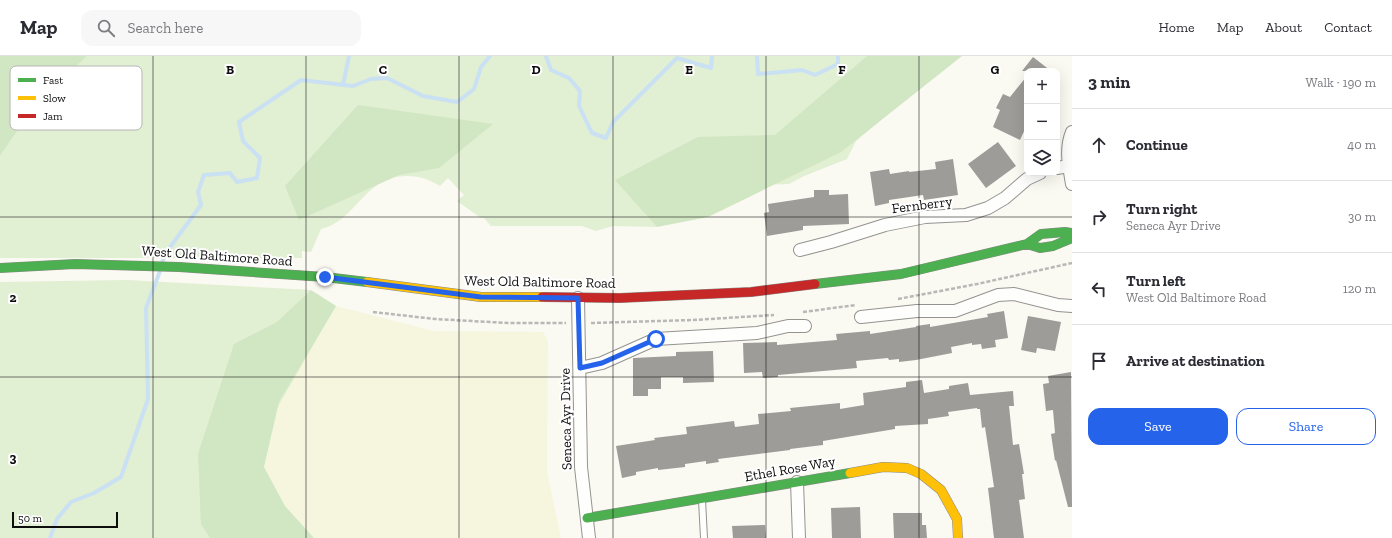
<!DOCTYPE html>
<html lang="en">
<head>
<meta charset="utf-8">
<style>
	:root { --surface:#fff; --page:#f7f7f7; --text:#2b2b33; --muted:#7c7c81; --line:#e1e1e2; --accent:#2563eb }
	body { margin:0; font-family:"Zilla Slab",serif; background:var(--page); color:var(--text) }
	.controls { position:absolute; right:12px; top:12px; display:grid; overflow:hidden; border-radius:8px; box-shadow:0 4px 16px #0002 }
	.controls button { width:36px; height:36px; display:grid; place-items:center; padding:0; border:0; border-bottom:1px solid var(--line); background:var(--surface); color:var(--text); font:20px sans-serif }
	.scale { position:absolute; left:12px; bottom:10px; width:106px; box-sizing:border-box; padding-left:4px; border:2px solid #0d0d0d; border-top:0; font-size:11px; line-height:14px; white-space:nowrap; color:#0d0d0d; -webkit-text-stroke:3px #fff; paint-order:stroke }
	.stop { position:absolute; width:12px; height:12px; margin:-9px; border:3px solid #2563eb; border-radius:50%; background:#fff }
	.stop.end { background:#2563eb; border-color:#fff; box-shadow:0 1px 4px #0008 }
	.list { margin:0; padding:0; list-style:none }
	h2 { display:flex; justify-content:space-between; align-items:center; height:52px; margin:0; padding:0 16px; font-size:17px }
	h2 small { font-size:13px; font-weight:400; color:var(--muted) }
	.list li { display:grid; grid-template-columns:26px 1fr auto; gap:12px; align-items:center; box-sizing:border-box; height:72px; padding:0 16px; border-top:1px solid var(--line) }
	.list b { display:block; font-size:15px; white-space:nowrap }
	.list p { margin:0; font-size:13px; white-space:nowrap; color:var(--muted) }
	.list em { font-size:13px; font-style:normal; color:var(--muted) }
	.actions { display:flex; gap:8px; padding:12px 16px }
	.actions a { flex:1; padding:9px 0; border:1px solid var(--accent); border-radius:12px; text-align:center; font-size:14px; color:var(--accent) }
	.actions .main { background:var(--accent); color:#fff }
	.icon { flex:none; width:22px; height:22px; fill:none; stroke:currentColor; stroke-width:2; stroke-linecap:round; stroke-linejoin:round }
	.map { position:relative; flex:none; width:1072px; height:482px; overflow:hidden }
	header { display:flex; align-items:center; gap:24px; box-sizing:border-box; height:56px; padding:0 20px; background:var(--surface); border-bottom:1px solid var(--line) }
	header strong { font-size:19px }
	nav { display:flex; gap:22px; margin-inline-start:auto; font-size:14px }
	.search { width:280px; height:36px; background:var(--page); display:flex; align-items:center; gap:10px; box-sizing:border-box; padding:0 14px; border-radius:12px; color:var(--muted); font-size:15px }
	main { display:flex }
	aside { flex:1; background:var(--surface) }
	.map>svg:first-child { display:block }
	.farmland { fill:#f6f6df }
	.green { fill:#e1efd3 }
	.forest { fill:#d1e6c2 }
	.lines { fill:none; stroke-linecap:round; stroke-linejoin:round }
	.stream { stroke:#cae0f3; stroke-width:4 }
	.building { fill:#9d9c98 }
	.lane-casing { stroke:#949390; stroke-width:8 }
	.street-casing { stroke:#949390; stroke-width:14 }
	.fast-casing { stroke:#8a8a87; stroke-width:10 }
	.slow-casing { stroke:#8a8a87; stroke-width:10 }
	.jam-casing { stroke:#8a8a87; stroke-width:10 }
	.path { stroke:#b8b8b6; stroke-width:2.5; stroke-dasharray:4 2; stroke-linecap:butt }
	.lane { stroke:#fefefd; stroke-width:6 }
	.street { stroke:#fefefd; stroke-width:12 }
	.fast { stroke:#4caf50; stroke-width:9 }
	.slow { stroke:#ffc107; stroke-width:9 }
	.jam { stroke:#c62828; stroke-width:9 }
	.route { stroke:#2563eb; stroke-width:5 }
	.grid { fill:none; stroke:#0d0d0d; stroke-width:1; stroke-opacity:0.55 }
	.labels { text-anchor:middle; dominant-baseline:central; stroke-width:4; stroke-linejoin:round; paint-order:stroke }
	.street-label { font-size:14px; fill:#0d0d0d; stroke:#fff }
	.key { fill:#fff; stroke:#b6b6b6; stroke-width:1 }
	.key-label { font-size:11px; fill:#0d0d0d }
	.grid-label { font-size:13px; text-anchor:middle; font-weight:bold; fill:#0d0d0d; stroke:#fff; stroke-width:4; stroke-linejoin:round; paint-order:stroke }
</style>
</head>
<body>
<header>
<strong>Map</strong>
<div class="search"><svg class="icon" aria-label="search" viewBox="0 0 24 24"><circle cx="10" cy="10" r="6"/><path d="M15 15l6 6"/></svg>Search here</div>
<nav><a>Home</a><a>Map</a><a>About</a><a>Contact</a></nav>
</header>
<main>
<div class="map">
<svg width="1072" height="482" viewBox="0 0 1072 482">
	<rect width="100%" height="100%" fill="#faf9f2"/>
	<path class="farmland" d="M336 250 434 275 543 276 548 285 547 416 561 482H314L285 450 264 411 279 346Z"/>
	<path class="green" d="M87 0H943L896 51 856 85 847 103 804 120 789 128 759 129 648 161 657 171 613 170 596 175 582 170H491L484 162H481L457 145 464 139 448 122 440 130C430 124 420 120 408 120 364 119 358 164 321 173L311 196 302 195V202H0V100L33 52Z
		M127 224 311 234 299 246 336 250 265 373 245 421 284 482H0V226Z"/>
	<path class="forest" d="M0 0H87L33 52 0 100Z
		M867 0H962L841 96 708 161 657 171 615 124 698 81 775 79Z
		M358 49 493 68 439 112 399 119 299 164 285 130Z
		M311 234 336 250 279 346 264 411 285 450 314 482H210L201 468 198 398 234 288 277 266Z"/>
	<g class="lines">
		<path class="stream" d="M546 0 551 14 569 22 580 35 579 50 592 77 606 82 613 66 677 2 711 12 712 0
			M757 0 758 18 802 14 815 19 838 8V0
			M343 29 349 0
			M162 207 165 198 201 149 198 136 204 119 230 117 237 126 257 122 260 102 243 85 239 66 301 24 353 30 371 23 387 22 423 40 457 46 474 33 481 11 490 0
			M50 482 57 463 71 446 94 437 121 421 148 343 146 252 160 215"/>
	</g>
	<path class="building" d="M1033 1 1051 15H1022Z
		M1027 20V69L1020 84 993 71 1000 54 996 52 1003 38 1010 41Z
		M998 86 1016 110 986 132 968 108Z
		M953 103 958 139 924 144 923 139 889 144V147L875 150 870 116 889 113 890 118 909 115V116L936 113 935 106Z
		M814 134H829V139L848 138 849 168 803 170V174L767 180 764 157 769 156 768 148 814 141Z
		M1004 255 1008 282 995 284 996 291 982 293 981 288 972 289V287L951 291 952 297 916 304 899 306V303L889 304 888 302 856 305 857 312 778 319V321L763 322 762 316 744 317 743 287 777 286V289L837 284 836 278 870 275V278L916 271V270L930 268V271L988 261 987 258Z
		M1028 260 1061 266 1055 295 1037 292 1036 297 1021 294Z
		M713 295 714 326 683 327V321H661V333H648V340H633V302L676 300V296Z
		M1071 316 1072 451H1068L1056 404 1055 405 1051 378 1055 377 1053 354 1046 355 1043 328 1049 327 1048 320Z
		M922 324 924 337 949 333V330L968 327 970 339 1013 335 1014 350H1009L1013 389 1019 388 1024 418H1022L1025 443 1019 444 1024 482H994L988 432 994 431 985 371 982 372 980 353H977V352L948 356 949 360 928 363V368L895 370V373L823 385V389L790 393V394L718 403 719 406 706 408V405L685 408V411L658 414V412L636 416V419L622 422 616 390 655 384 654 382 687 378 686 371 734 365 735 371 759 368 758 358 791 355 790 352 840 347V353L864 349 863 337 906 331V326Z
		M860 451 861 482H832L831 452Z
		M893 457H922V469H926L927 482H894Z
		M765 469 766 482H733L732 470Z"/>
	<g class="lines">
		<defs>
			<path id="lane" d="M702 444 704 482"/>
			<path id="street" d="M1072 76C1065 93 1069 110 1072 128
				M1057 112 1069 110
				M800 194 831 186 885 169 925 161 966 159 988 152 1005 142 1027 123 1040 117
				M578 242 581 411 589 482
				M861 261 917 255H955L998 239 1014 238 1058 249 1072 250
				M580 312 602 307 656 283 757 277 788 270H805
				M797 426 799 482"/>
			<path id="fast" d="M1027 188 1040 192 1053 190 1072 182
				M0 212 75 208 179 211 325 221 367 226
				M815 228 901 218 1027 188 1041 178 1065 176 1072 177
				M587 462 850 417"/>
			<path id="slow" d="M367 226 481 241H542
				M850 417 883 411 907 412 921 418 941 434 957 463 958 482"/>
			<path id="jam" d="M542 241 620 242 751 236 815 228"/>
		</defs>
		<use href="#lane" class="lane-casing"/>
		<use href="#street" class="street-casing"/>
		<use href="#fast" class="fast-casing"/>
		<use href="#slow" class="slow-casing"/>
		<use href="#jam" class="jam-casing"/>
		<path class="path" d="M898 243 977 228 1072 207
			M373 256 435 263 508 267H566
			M803 256 856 249
			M591 267 693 264 774 259"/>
		<use href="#lane" class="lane"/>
		<use href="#street" class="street"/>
		<use href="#fast" class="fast"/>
		<use href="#slow" class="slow"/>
		<use href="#jam" class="jam"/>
	</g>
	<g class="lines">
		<path class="route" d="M325 221 481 241 578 242 580 312 602 307 656 283"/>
	</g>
	<path class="grid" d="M153 0V482M306 0V482M459 0V482M613 0V482M766 0V482M919 0V482M0 161H1072M0 321H1072"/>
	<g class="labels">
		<g class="street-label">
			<text transform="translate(922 149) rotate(-7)">Fernberry</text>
			<text transform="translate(217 200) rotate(4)">West Old Baltimore Road</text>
			<text transform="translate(540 226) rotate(1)">West Old Baltimore Road</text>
			<text transform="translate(566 363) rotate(-91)">Seneca Ayr Drive</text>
			<text transform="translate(790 413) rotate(-10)">Ethel Rose Way</text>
		</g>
	</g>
	<rect x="10" y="10" width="132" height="64" rx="6" class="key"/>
	<rect x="18" y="22" width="18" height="4" fill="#4caf50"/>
	<rect x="18" y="40" width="18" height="4" fill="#ffc107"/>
	<rect x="18" y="58" width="18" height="4" fill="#c62828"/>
	<g class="key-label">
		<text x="43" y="28">Fast</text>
		<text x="43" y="46">Slow</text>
		<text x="43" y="64">Jam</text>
	</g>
	<g class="grid-label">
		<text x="230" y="18">B</text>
		<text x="383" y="18">C</text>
		<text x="536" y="18">D</text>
		<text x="689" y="18">E</text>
		<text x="842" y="18">F</text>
		<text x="995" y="18">G</text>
		<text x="13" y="246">2</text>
		<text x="13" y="406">3</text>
	</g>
</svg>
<div class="controls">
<button>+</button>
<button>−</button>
<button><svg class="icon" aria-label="layers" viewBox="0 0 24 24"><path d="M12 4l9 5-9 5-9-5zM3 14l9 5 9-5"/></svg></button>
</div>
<div class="scale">50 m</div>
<div class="stop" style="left:656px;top:283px"></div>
<div class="stop end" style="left:325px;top:221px"></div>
</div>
<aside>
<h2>3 min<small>Walk · 190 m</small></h2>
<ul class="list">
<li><svg class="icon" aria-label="ahead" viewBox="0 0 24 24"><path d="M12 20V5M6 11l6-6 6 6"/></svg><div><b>Continue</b></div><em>40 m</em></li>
<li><svg class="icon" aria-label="right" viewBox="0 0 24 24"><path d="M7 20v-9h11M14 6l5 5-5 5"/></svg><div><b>Turn right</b><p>Seneca Ayr Drive</p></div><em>30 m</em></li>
<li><svg class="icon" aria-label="left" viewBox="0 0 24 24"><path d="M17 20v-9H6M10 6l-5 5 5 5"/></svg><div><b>Turn left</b><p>West Old Baltimore Road</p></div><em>120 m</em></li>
<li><svg class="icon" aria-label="arrive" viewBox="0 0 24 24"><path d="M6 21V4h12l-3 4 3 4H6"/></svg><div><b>Arrive at destination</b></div></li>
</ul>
<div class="actions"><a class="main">Save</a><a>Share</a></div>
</aside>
</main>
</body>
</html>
